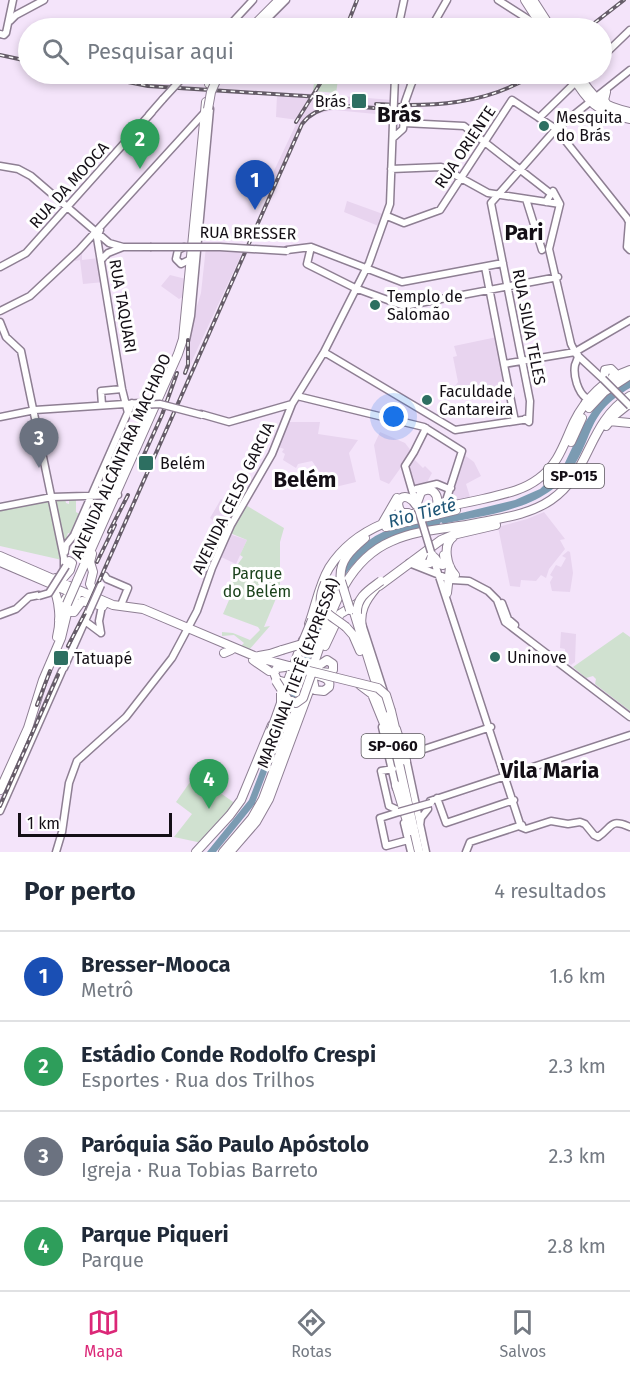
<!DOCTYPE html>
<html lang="pt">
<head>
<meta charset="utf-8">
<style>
	:root { --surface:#fff; --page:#f6f6f7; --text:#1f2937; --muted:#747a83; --line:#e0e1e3; --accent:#db2777 }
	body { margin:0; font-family:"Fira Sans",sans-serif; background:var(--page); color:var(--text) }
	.scale { position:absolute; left:18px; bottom:15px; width:154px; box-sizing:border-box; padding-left:6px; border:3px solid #140f16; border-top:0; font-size:16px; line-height:21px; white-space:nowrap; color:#140f16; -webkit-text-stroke:4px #fff; paint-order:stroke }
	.you { position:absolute; left:394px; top:417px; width:21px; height:21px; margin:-15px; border:4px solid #fff; border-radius:50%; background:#1a73e8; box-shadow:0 0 0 9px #1a73e833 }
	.badge { display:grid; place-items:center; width:39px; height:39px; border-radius:50%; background:var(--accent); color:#fff; font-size:20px; font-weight:700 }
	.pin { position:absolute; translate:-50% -50px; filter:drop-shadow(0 2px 3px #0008) }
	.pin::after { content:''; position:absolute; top:32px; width:21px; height:18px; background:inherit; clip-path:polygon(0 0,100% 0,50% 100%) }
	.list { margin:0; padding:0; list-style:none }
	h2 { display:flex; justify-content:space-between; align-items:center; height:78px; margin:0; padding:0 24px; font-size:26px }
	h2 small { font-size:20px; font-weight:400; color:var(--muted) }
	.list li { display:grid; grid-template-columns:39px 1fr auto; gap:18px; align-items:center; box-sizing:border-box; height:90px; padding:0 24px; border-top:2px solid var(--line) }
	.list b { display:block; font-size:22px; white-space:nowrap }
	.list p { margin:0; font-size:20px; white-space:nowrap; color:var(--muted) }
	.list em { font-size:20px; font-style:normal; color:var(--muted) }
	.icon { flex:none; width:33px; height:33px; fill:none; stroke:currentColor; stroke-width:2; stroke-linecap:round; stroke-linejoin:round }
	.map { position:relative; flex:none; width:630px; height:852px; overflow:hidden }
	.search { position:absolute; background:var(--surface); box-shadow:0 3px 9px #0003; left:18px; right:18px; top:18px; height:66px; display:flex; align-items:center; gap:15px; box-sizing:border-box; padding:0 21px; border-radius:33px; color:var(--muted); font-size:22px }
	.sheet { height:438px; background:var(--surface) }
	nav { display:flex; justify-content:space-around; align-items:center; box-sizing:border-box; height:84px; border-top:2px solid var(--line); background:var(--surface); font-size:16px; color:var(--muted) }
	nav a { display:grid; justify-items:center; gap:3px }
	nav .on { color:var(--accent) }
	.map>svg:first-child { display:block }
	.built { fill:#e8d4ef }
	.green { fill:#d0e1d0 }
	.water { fill:#7b9bb2 }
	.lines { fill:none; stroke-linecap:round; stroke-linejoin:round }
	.major-casing { stroke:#8e7f93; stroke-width:9 }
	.highway-casing { stroke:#8e7f93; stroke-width:10 }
	.major { stroke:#fff; stroke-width:6 }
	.highway { stroke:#fff; stroke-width:8 }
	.rail-casing { stroke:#665d69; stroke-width:4 }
	.rail { stroke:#fff; stroke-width:1.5; stroke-dasharray:4.5; stroke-linecap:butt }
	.major-bridge-casing { stroke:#8e7f93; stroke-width:9; stroke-linecap:butt }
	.highway-bridge-casing { stroke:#8e7f93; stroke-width:10; stroke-linecap:butt }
	.major-bridge { stroke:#fff; stroke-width:6 }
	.highway-bridge { stroke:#fff; stroke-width:8 }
	.poi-dot { fill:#2d6f61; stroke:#fff; stroke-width:2 }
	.labels { text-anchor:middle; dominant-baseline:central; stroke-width:6; stroke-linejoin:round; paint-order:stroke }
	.shield { fill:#fff; stroke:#5a575c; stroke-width:1.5 }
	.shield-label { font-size:15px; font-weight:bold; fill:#140f16 }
	.poi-label { font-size:16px; fill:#140f16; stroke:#fff; text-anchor:start }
	.street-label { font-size:16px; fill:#140f16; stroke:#fff }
	.park-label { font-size:16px; fill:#1b431c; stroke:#fff }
	.water-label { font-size:18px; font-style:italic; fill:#1f5677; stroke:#fff }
	.district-label { font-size:22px; font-weight:bold; fill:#140f16; stroke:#fff }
</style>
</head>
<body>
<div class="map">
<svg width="630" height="852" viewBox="0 0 630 852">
	<rect width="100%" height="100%" fill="#f4e4fa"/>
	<path class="built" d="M301 93 393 100 392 105 387 106 386 115 334 110 313 115 307 120 300 130 279 178 272 175 298 120 276 117 277 95 298 97Z
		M347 201 383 214 385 216 381 227 344 212Z
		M206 247 244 249 190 365H188L189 340 187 339 201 293Z
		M82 251V260L99 258 104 282 83 284 80 260 75 261 74 256Z
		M170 275 186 279 185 296 179 299 161 286Z
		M497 337 508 393H499L501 397 470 400 452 390 458 382 453 357 457 356 454 346Z
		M286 422H320L318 434 358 440 349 453 356 482 331 488 312 461 298 464 296 468 283 460 285 454 282 452 284 449 276 446Z
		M380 432 405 443 412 452 389 484 380 480 374 445Z
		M463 454 474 462 481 476 466 484 471 500 449 503Z
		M412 457 423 468 425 466 432 473 425 486 416 488 413 486 406 465Z
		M221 499 227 503 224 507 236 514 226 530 210 518Z
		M544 512 565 539 560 540 565 549 549 569 546 578 541 575 536 581 521 580 520 587 510 586 498 527 527 519Z
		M229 534 247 540 236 564 219 556Z
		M568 551 570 552 573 573 570 592 552 591 550 582 553 577 550 575 556 565 561 567 566 558 562 556Z
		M561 632 576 634 575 662 571 665 565 661V649L560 648Z"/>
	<path class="green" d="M315 74H339L336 93 313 91Z
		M69 497H76V512L81 515 73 534 68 533 67 536 70 538 63 541 54 498H65L66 503 69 504Z
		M51 499 62 560 0 546V508Z
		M244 504 284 528 280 542V589L264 627 270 626 249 650 240 647 244 643 234 635 222 636V632L233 633 250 640 260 630 258 627 223 614 232 593 228 591 238 564 243 557 240 555 247 540 230 533Z
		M623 632 630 637V711L595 684 596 679 593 676 586 678 573 667Z
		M195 775 236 804 202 843 174 837 192 814 176 802Z"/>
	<path class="water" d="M630 379V388C587 413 595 434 572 469 545 509 491 514 447 523L446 527 441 522 439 525C385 537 370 540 339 583L255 803 257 807 254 805 216 852H207L249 800 333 581C344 560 362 542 383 532L515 500 540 489 563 467 582 427 598 403 610 391Z"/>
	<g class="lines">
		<defs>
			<path id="major" d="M498 0 542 28
				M10 21 16 15 44 0
				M227 28 253 0
				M258 28 286 0
				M398 28 404 0
				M431 28 447 0
				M0 34 4 35 6 33 13 0
				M602 57 630 30
				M411 85 416 74
				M149 115 163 99
				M539 118 584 74
				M404 123 464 126 550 193
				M393 138 403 129 404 121
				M0 166 18 169 31 176 109 243 123 247H150
				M391 169 441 167 488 193 560 204
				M526 199 542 250
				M546 202 553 191 560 204
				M560 204 549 249 571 344 576 354 603 379
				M387 216 404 223 440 210 512 100 556 129 627 218 629 222 627 247 630 250
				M100 230 97 238 122 389 128 413
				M184 247 178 250 176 259 181 264 189 260
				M311 247 307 264 355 288 404 306 558 277
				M287 250 311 247 402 282 503 263
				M101 260 108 253 123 247
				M0 267 26 253 152 112
				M485 267 515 421
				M0 311 30 296 79 250 205 112
				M0 322 6 337 21 351 64 558V567
				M186 340 191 316 210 109
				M324 352 455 430 529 419
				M578 355C578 359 576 362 575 365 573 376 578 392 586 398L585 403
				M504 364 575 352 630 320
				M297 396 424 427 462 451 444 507
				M102 405 101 391 122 389
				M201 414 229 422 292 404
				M0 417 35 410 140 403
				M525 419 529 422 530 401 491 203 556 129 630 70
				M416 489 437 484 449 489 451 488
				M416 504 405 466 414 452 426 428
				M0 507 52 497 118 495
				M65 552 66 545 74 535 132 403
				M433 558 521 827 526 829 551 821 568 824 580 822 585 824 594 835 598 837C613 827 609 818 630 827
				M409 563 452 580 469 581 488 591 497 600 505 622 509 625 630 717
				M105 576 107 579 128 588 121 605
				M502 603 508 619 515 625
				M0 615 16 609 29 597 39 595
				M85 621 101 633
				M362 624 384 692
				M101 633 99 621 102 606
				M64 668 89 612
				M382 727 396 788
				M406 755 491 727
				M406 758 426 852
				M393 769 381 771 389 806 398 810
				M437 798 446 823 514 800
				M430 801 630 735
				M0 811 62 671
				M399 812 380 818 386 846 408 840
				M404 823 411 852
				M420 826 421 818 428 809
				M56 852 62 832 69 783 77 761 126 717 172 658 197 611 212 568 231 525 272 454 292 404 324 352 369 263 390 204 393 123
				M466 852 470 842 522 825"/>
			<path id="highway" d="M525 0 543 28
				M533 0 551 28
				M251 28 279 0
				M571 74C587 101 597 113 630 119
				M578 74C593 98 601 106 630 112
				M209 84 214 74
				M606 92 604 100 608 106
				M604 377 605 370 611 369 615 373 611 380
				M589 408 604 392 630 375
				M609 421 630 423
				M606 426 615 415 630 403
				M571 442 582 418
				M417 503 421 492C431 486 439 493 437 505L432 508
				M408 513H402C391 500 406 489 416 505
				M382 524 397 498
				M386 527 456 510
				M453 537C442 545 447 566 455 575
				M424 553 420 561 424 564 430 563 432 555
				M92 554 90 562 93 572 90 584 97 597
				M0 556 113 605 143 609 259 658 289 666
				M435 558 439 564 443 565 445 562 444 555
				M0 562 77 595
				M56 578H63L70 570 72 563 69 561 66 563
				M77 581 178 354 183 339 206 102
				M341 581C338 561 351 550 365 538
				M52 586C60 599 61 622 57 637
				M379 586 441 540 453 535 496 525
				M447 593 450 567
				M353 609 394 742 419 852
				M74 612 82 601 103 606
				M59 620 60 608 67 597 74 600 71 612
				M309 624C316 605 319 585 329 568 363 514 428 512 483 499 503 494 522 491 538 479 559 464 564 443 574 422 585 399 606 378 630 370
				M346 627 353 635 360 651
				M362 628C359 612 365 601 376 588
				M325 646 340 614 363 600
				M224 653 231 650
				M259 656 270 654 282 650
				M253 660 269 671
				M318 666 327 660 333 664V670L330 673 321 672
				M309 677C328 628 338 564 392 541 418 529 449 529 477 523 502 518 529 515 551 500 591 473 587 423 630 396
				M313 680 315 690 324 691 329 687C331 679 325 678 319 676
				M284 682 277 680 274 673 277 668 285 667
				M360 685 372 694 387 731
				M282 697 303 640
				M391 711 396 732
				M396 729 406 761
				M396 785 410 831
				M0 790 28 728 43 680 61 638 69 605
				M196 852 230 815 241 800 272 725
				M223 852 252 818 263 799 301 697
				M230 852 256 822 269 799 309 691"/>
		</defs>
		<use href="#major" class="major-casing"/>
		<use href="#highway" class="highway-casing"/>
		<use href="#major" class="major"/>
		<use href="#highway" class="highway"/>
		<defs>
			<path id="rail" d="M346 28 357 0
				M588 28 624 0
				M0 55 28 61
				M88 74 148 86 336 98
				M376 104C431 107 487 105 534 74
				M296 122 326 74
				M185 373 188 365V340
				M142 459 162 415 177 373
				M109 532 128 495
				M97 562 115 525
				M68 646 85 613 302 124C319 101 350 106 374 108
				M37 705 50 671
				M0 806 58 675"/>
		</defs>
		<use href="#rail" class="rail-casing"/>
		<use href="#rail" class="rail"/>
		<defs>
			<path id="major-bridge" d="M163 99 186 74
				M404 121 405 102 411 85
				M393 123 395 77
				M150 247H220L287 251
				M603 379 630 406
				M140 405 160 404 202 415
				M418 509 431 552
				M39 596 49 593 66 566
				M89 612 101 585
				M399 812 431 803"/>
			<path id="highway-bridge" d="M208 109 211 92 219 74
				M341 581 350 610
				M325 583C313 611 327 612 346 627
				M67 604 77 581
				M357 614C356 597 369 590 381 581
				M282 650 302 644 312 620
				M289 666 378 688 386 695 391 711
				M276 681 288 700 296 703 303 698 311 675
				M271 731 281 703V693"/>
		</defs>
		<use href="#major-bridge" class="major-bridge-casing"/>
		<use href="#highway-bridge" class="highway-bridge-casing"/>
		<use href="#major-bridge" class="major-bridge"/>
		<use href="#highway-bridge" class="highway-bridge"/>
	</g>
	<g class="poi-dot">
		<rect x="351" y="93" width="16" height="16" rx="3"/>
		<circle cx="544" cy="126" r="6"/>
		<circle cx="375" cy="305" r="6"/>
		<circle cx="427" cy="400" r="6"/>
		<rect x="138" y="455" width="16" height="16" rx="3"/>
		<circle cx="495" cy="657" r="6"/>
		<rect x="53" y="650" width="16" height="16" rx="3"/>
	</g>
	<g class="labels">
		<g class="shield">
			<rect x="544" y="464" width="60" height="24" rx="4.5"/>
			<rect x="361.5" y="734" width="63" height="24" rx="4.5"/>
		</g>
		<g class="shield-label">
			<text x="574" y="476">SP-015</text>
			<text x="393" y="746">SP-060</text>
		</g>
		<g class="poi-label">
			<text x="346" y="101" text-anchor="end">Brás</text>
			<text x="556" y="117">Mesquita<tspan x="556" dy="18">do Brás</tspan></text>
			<text x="387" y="296">Templo de<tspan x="387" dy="18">Salomão</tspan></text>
			<text x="439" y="391">Faculdade<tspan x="439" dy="18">Cantareira</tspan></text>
			<text x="160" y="463">Belém</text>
			<text x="507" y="657">Uninove</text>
			<text x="74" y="658">Tatuapé</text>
		</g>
		<g class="street-label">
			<text transform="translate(465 147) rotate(-56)">RUA ORIENTE</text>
			<text transform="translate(69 185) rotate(-48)">RUA DA MOOCA</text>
			<text transform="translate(248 233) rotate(1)">RUA BRESSER</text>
			<text transform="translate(123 306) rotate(80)">RUA TAQUARI</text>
			<text transform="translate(529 327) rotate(79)">RUA SILVA TELES</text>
			<text transform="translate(121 456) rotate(-66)">AVENIDA ALCÂNTARA MACHADO</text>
			<text transform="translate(233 498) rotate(-64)">AVENIDA CELSO GARCIA</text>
			<text transform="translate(298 673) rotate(-69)">MARGINAL TIETÊ (EXPRESSA)</text>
		</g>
		<g class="park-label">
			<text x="257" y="573">Parque<tspan x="257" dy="18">do Belém</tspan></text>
		</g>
		<g class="water-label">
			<text transform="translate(422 513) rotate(-15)">Rio Tietê</text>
		</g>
		<g class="district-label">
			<text x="399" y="114">Brás</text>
			<text x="524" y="232">Pari</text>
			<text x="305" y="479">Belém</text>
			<text x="550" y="770">Vila Maria</text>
		</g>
	</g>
</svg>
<div class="scale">1 km</div>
<div class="you"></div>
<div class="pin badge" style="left:255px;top:210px;background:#1a4fb4">1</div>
<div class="pin badge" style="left:140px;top:169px;background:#2e9e5b">2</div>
<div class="pin badge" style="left:39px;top:468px;background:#6b7280">3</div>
<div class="pin badge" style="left:209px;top:809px;background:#2e9e5b">4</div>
<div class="search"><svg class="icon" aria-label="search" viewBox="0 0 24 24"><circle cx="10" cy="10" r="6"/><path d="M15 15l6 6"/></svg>Pesquisar aqui</div>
</div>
<section class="sheet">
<h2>Por perto<small>4 resultados</small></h2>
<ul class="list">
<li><span class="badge" style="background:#1a4fb4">1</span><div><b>Bresser-Mooca</b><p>Metrô</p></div><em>1.6 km</em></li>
<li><span class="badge" style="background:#2e9e5b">2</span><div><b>Estádio Conde Rodolfo Crespi</b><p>Esportes · Rua dos Trilhos</p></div><em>2.3 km</em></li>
<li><span class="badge" style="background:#6b7280">3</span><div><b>Paróquia São Paulo Apóstolo</b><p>Igreja · Rua Tobias Barreto</p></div><em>2.3 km</em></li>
<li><span class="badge" style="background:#2e9e5b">4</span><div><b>Parque Piqueri</b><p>Parque</p></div><em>2.8 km</em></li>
</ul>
</section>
<nav>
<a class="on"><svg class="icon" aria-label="map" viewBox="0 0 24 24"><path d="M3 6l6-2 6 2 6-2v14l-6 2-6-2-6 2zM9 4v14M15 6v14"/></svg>Mapa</a>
<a><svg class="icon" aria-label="directions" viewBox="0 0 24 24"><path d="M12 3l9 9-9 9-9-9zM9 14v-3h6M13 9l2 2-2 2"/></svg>Rotas</a>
<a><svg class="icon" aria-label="saved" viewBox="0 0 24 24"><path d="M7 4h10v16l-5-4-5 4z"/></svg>Salvos</a>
</nav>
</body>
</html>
